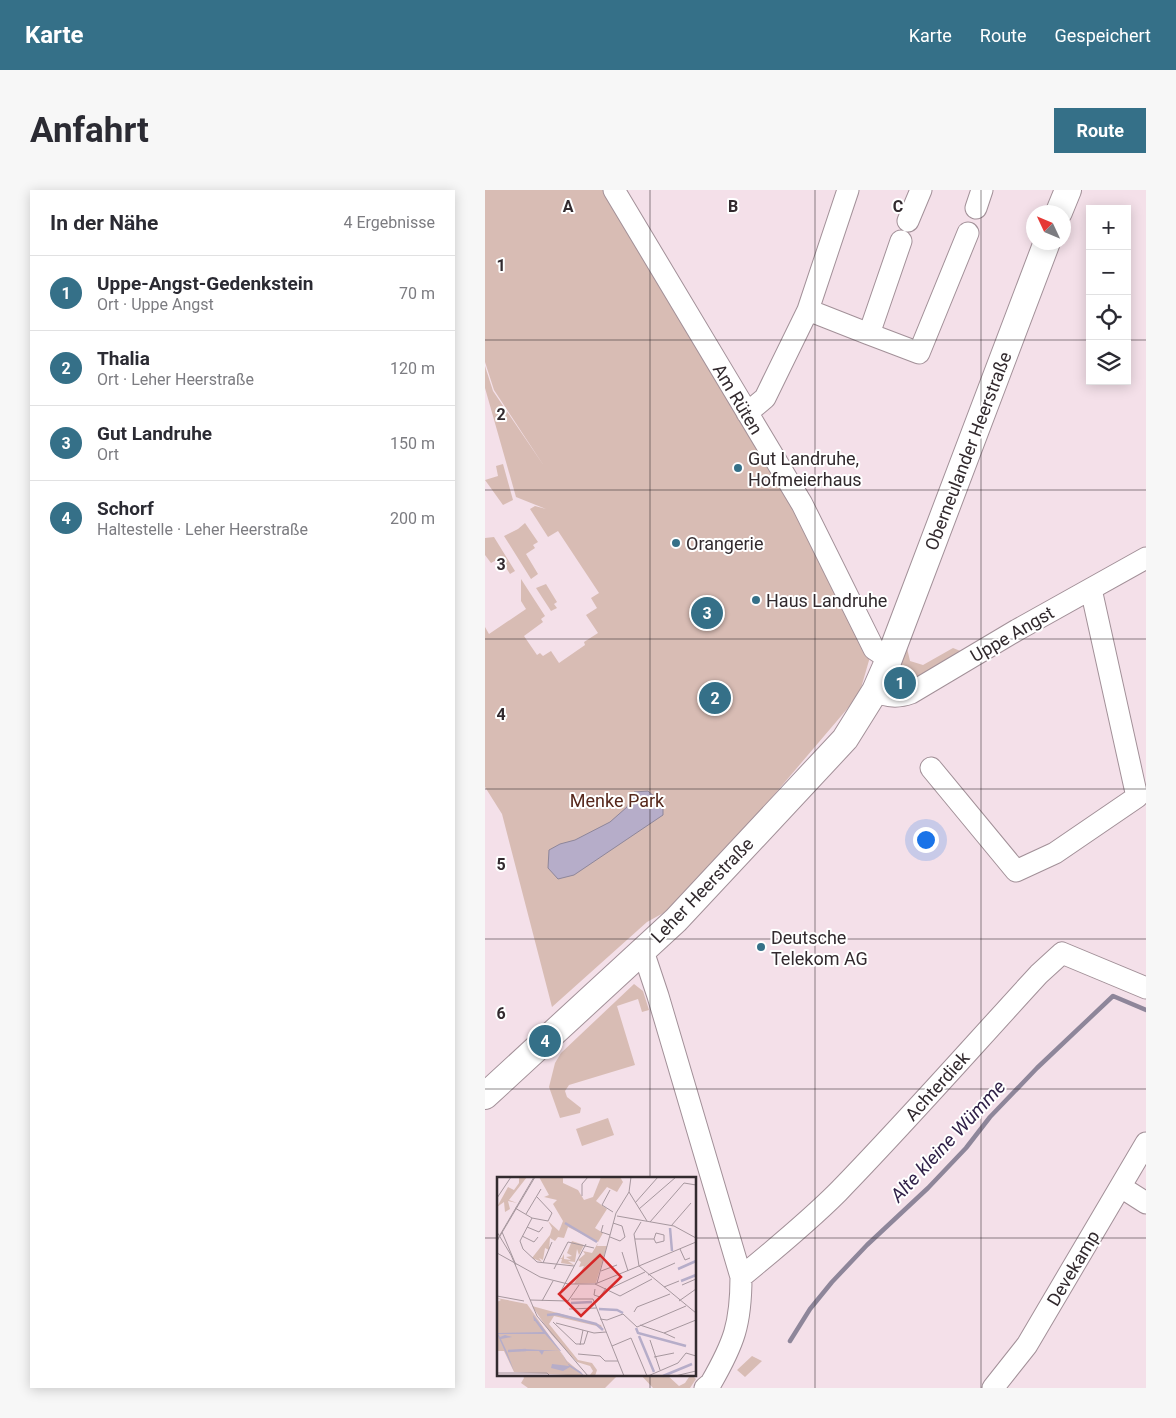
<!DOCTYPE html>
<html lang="de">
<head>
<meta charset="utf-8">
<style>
	:root { --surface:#fff; --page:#f7f7f7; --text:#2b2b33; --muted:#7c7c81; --line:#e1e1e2; --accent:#357088 }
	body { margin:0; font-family:Roboto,sans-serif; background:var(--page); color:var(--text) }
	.controls { position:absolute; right:15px; top:15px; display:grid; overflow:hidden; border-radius:0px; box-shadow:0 2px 12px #0003 }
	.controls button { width:45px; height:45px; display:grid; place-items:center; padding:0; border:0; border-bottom:1px solid var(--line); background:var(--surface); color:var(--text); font:25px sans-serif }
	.compass { position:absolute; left:541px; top:15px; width:45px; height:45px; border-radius:50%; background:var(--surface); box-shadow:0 2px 12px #0003; rotate:314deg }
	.you { position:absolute; left:440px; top:649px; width:18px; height:18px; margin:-12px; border:4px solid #fff; border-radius:50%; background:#1a73e8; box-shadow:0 0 0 8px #1a73e833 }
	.badge { display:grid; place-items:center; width:32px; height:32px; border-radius:50%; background:var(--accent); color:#fff; font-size:16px; font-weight:700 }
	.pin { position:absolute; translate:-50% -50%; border:2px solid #fff; box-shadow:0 1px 5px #0006 }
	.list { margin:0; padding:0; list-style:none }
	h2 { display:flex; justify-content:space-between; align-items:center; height:65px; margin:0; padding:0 20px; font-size:21px }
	h2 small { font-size:16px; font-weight:400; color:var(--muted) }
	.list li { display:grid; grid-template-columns:32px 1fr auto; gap:15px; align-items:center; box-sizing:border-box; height:75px; padding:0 20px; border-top:1px solid var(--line) }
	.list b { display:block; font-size:19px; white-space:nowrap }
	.list p { margin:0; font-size:16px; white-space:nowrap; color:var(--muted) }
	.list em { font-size:16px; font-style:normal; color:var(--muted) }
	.icon { flex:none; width:28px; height:28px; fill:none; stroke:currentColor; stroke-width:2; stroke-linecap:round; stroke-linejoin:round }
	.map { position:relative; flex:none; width:661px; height:1198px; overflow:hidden; border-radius:0px }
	header { display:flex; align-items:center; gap:30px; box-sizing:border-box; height:70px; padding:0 25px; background:var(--accent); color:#fff }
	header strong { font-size:24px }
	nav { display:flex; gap:28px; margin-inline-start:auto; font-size:18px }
	.intro { display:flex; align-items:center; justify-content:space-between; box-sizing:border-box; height:120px; padding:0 30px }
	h1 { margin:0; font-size:35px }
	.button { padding:12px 22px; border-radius:0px; background:var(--accent); color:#fff; font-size:18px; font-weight:700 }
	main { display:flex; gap:30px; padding:0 30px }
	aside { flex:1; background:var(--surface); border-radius:0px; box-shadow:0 2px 12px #0003 }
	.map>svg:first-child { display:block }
	.green { fill:#d8bcb4 }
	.water { fill:#b6adc9; stroke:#8e869a }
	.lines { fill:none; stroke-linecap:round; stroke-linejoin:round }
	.stream { stroke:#8e869a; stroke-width:4.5 }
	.minor-casing { stroke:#a29098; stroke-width:23 }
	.major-casing { stroke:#a29098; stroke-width:28 }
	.minor { stroke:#fff; stroke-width:21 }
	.major { stroke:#fff; stroke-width:26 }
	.grid { fill:none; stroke:#322a2e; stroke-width:1; stroke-opacity:0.55 }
	.poi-dot { fill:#357088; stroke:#fff; stroke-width:2 }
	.labels { text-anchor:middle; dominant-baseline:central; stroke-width:4; stroke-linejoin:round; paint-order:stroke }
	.street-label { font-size:18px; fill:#322a2e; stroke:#fff }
	.poi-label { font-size:18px; fill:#322a2e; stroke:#fff; text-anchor:start }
	.park-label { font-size:18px; fill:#56281c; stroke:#fff }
	.water-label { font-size:19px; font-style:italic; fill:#312249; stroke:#fff }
	.inset-river { fill:none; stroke:#b6adc9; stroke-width:2.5 }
	.inset-road { fill:none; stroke:#a6979e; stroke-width:1 }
	.view { fill:#d62828; fill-opacity:0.15; stroke:#d62828; stroke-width:2.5 }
	.inset-edge { fill:none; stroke:#322a2e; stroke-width:2.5 }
	.grid-label { font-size:16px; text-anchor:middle; font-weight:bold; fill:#322a2e; stroke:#fff; stroke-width:4; stroke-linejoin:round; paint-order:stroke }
</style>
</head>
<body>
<header>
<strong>Karte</strong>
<nav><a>Karte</a><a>Route</a><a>Gespeichert</a></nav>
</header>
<div class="intro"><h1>Anfahrt</h1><a class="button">Route</a></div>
<main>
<aside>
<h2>In der Nähe<small>4 Ergebnisse</small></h2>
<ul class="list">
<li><span class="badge">1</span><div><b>Uppe-Angst-Gedenkstein</b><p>Ort · Uppe Angst</p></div><em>70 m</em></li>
<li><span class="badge">2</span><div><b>Thalia</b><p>Ort · Leher Heerstraße</p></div><em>120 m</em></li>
<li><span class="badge">3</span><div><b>Gut Landruhe</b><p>Ort</p></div><em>150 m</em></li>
<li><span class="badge">4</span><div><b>Schorf</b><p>Haltestelle · Leher Heerstraße</p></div><em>200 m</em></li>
</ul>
</aside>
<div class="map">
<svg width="661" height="1198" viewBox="0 0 661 1198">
	<rect width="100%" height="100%" fill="#f4e0e9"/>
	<path class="green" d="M0 0H120L301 300 385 467 374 505 254 646 182 721 162 732 67 817 17 624 0 597V437L4 444 41 419 36 411V389L60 426 56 429 58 432 39 446 52 465 55 463 58 466 66 461 74 473 100 455 99 452 113 443 101 425 112 418 106 408 114 403 73 341 63 347 45 319 50 316 61 319 31 307 0 198V176L8 201 59 276 9 200 0 172Z
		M18 274 28 310 18 315 0 290 13 286 11 276Z
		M40 333 53 352 48 355 50 358 41 364 53 384 46 389 19 346 33 339Z
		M9 347 30 381 25 384 15 368 6 373 0 365V348Z
		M61 394 72 412 69 414 72 418 66 421 51 398Z
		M422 458 425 471 438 475 468 458 478 462 426 493 410 498 409 492Z
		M149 794 158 801 164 820 157 822 153 809 132 816 150 875 84 895 80 901 82 907 96 918 95 923 75 928 64 897 70 873 76 863Z
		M123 928 129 945 97 956 91 939Z
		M267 1166 277 1171 260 1187 252 1180Z
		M37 1184H134L120 1198H43L36 1193 39 1188Z
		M155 1184H181L194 1196 200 1193 206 1184 211 1189 205 1198H168Z"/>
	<path class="water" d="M163 601 178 614V625L89 685 73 689 63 678 64 660 75 654 90 650 125 632 142 617 149 602Z"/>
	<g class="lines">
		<path class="stream" d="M305 1151 325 1119 347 1092 382 1055 443 998 481 958 505 927 552 878 628 806 661 820"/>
		<defs>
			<path id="minor" d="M129 0 317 314 389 459 404 469
				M491 18 497 0
				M423 31 436 0
				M323 120 384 144 416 51
				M384 144 434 163 483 43
				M262 223 280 208 323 120 363 0
				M390 501C404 507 412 508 426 503L532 440 661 368
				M446 578 531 681 570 663 652 607 606 399
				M158 761 173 806 256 1087C256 1134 249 1153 226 1193L220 1198
				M636 997 661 1013
				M256 1087C289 1060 323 1032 353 1002 422 931 487 857 554 784L577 763 661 798
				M508 1198 542 1155 661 953"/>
			<path id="major" d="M574 22 583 0
				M0 906 191 730 360 549 390 501 404 469 562 52"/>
		</defs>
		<use href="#minor" class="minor-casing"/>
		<use href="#major" class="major-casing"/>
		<use href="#minor" class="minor"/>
		<use href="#major" class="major"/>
	</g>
	<path class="grid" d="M165 0V988M330 0V1198M496 0V1198M0 150H605M642 150H661M0 300H661M0 449H661M0 599H661M0 749H661M0 899H661M0 1048H14M210 1048H661M165 1184V1198"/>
	<g class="poi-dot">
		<circle cx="253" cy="278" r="5"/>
		<circle cx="191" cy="353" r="5"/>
		<circle cx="271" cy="410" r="5"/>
		<circle cx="276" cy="757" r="5"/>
	</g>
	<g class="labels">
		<g class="street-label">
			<text transform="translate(253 209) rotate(59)">Am Rüten</text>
			<text transform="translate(483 261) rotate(-69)">Oberneulander Heerstraße</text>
			<text transform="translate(527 444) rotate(-30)">Uppe Angst</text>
			<text transform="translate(217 700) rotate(-46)">Leher Heerstraße</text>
			<text transform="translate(452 896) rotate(-48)">Achterdiek</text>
			<text transform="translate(588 1078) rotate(-59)">Devekamp</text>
		</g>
		<g class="poi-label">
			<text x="263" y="268">Gut Landruhe,<tspan x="263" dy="21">Hofmeierhaus</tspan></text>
			<text x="201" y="353">Orangerie</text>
			<text x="281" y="410">Haus Landruhe</text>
			<text x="286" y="747">Deutsche<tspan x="286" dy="21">Telekom AG</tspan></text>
		</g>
		<g class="park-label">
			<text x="132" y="610">Menke Park</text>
		</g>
		<g class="water-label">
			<text transform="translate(463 951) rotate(-47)">Alte kleine Wümme</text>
		</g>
	</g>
	<g transform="translate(12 987)">
		<rect width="199" height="199" fill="#f4e0e9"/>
		<path d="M22 0H30L12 23 20 26 11 24 13 32 8 35 7 25 0 30 11 10 17 13 22 6ZM42 0H66V6L81 13 87 23 96 20 104 0H123L126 5 120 15 110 10 99 24 110 32 98 51 106 56 101 65 71 50 67 61 61 60 58 64 53 61 52 73 48 71 46 83 42 81 45 85 35 81 53 58 55 51 51 44 62 54 66 44 56 27 60 23 47 20 52 18ZM75 64 87 68 82 78 80 72 78 85 71 84 77 88 64 86 65 82 62 81H65L67 77V82L74 83 69 80 75 79 70 76ZM101 66 100 69H110L99 106 77 107 87 89 82 90 84 85 81 83 88 77 86 74 95 76ZM0 121 30 127 70 184 88 199 17 195 7 174H0V125L4 123ZM35 129 104 148 107 155 104 150 57 139 52 147 81 183 95 186 100 193 98 199 93 198 96 194 93 189 80 185 54 157Z" fill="#d8bcb4"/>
		<path d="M36 138 64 174 70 186 84 195 87 199 73 190 66 194 54 191 55 187 72 189 64 174H47L45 178 42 174H26L28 172 63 174 48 157H1L3 160 8 158 15 160 4 162 10 175 17 194 0 157V146L1 156 46 155 38 144 0 143 37 144Z" fill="#b6adc9"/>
		<path class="inset-river" d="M68 46 100 65M173 51 175 74M181 92 199 84M184 104 199 98M74 126 95 125M102 132 120 133 126 136M50 138 60 137 99 147 106 153M139 151 141 156 189 169M142 159 157 195M11 174 29 173M166 199 195 187"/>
		<path class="inset-road" d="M113 13 105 28 116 35M132 15 150 44M85 19V7L91 0M40 20 55 36 51 44M0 21 14 0M138 26 161 0M18 31 35 41 51 44M142 32 179 0M29 37 44 12M120 39 177 49 199 61M144 45 137 57 142 89 199 65M153 45 187 6 199 8M106 48 104 55 113 58M174 49 194 26M30 50 42 55 46 50M0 55 14 78 40 139 91 199M5 55 19 88M25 59 37 65 41 60M113 60 123 64 128 60 125 49 116 46M138 62H157L159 56 167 58V64L159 66 157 62M0 63 37 0M0 64 38 0M23 64 26 72 40 85 77 89M23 64 35 41M183 72 188 83 193 81M125 75 131 94M0 76 43 100 71 107H98L142 89 199 136M46 86 55 65M57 92 71 65 97 71M104 94 120 88M151 98 178 86M100 106 119 36 132 15 134 0M98 107 123 119 155 102M185 108 199 102M167 110 182 104M98 112 97 118 103 120 109 111M112 112 148 95M64 114 89 67M0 119 27 124M74 122H96L127 199M33 123 71 124 82 108M45 124 56 104M182 124 199 112M72 132 99 131M137 135 140 130 173 117M103 142 110 143 126 137 140 150 189 129M56 145 79 167H87L91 154M59 146 97 156 109 155M143 148 167 156M178 161 167 156 199 143M153 163 163 193M83 168 86 153M115 169 134 161 150 199M81 177 103 179 108 184H121M157 180 177 176M0 196H50L53 199M151 199 181 186 189 176 199 179M178 199 199 194"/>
		<path class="view" d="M103 78 124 100 84 139 62 117Z"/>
		<rect width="199" height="199" class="inset-edge"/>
	</g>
	<g class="grid-label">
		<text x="83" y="22">A</text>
		<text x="248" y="22">B</text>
		<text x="413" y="22">C</text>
		<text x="16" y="81">1</text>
		<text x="16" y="230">2</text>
		<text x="16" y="380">3</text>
		<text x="16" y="530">4</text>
		<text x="16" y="680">5</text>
		<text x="16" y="829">6</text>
	</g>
</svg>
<div class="controls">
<button>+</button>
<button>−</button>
<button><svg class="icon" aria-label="locate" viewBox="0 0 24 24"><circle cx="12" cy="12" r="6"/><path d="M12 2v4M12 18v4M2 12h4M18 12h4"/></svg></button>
<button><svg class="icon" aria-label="layers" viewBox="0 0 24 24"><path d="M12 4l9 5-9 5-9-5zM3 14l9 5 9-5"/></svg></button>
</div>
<svg class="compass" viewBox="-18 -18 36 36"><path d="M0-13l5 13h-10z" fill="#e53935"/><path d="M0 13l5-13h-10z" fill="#7c7c81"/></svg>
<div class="you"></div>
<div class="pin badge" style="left:415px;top:493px">1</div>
<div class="pin badge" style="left:230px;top:508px">2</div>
<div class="pin badge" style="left:222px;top:423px">3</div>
<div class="pin badge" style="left:60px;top:851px">4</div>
</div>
</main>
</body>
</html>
